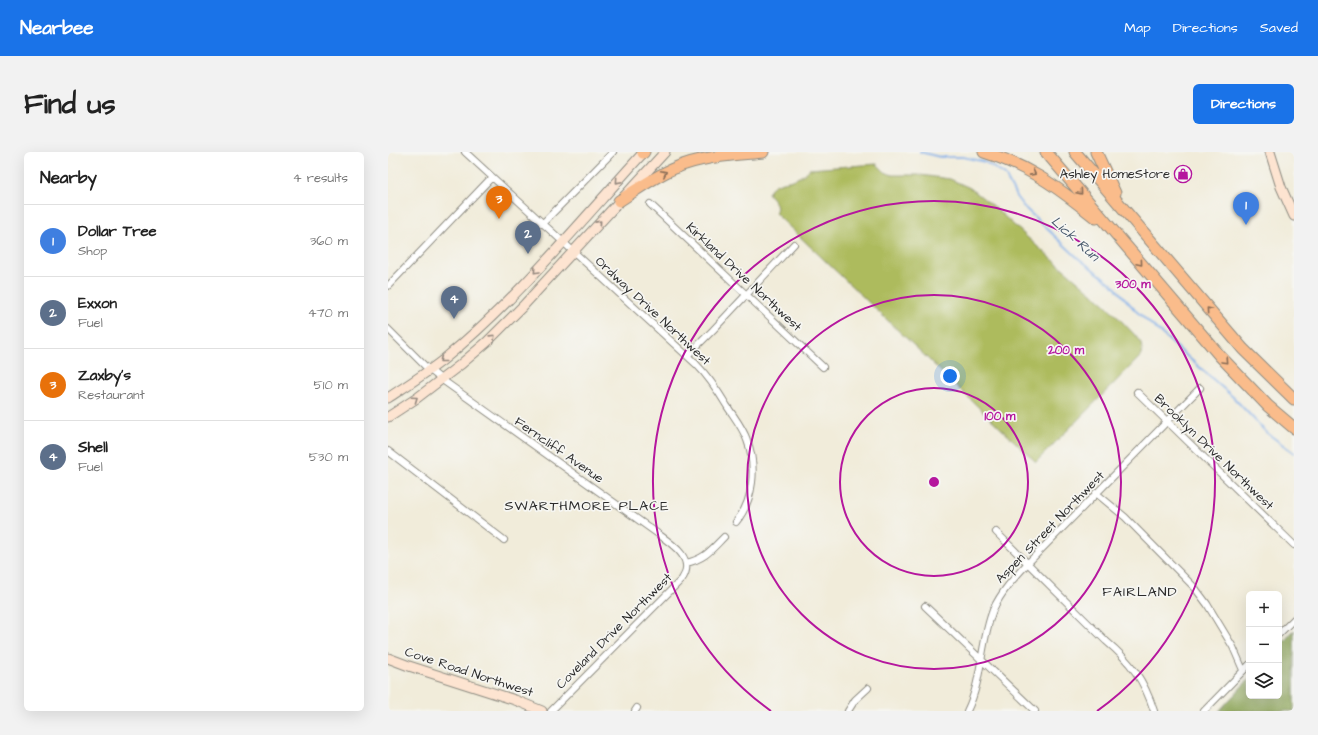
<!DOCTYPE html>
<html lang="en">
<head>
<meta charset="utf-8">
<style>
	:root { --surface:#fff; --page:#f2f2f2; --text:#222; --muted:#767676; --line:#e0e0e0; --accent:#1a73e8 }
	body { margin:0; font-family:"Architects Daughter",sans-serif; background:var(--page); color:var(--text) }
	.controls { position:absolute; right:12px; bottom:12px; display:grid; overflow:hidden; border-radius:6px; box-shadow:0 4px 16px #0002 }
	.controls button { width:36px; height:36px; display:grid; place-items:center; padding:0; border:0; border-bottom:1px solid var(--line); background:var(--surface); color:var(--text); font:20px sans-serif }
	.you { position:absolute; left:562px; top:224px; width:14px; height:14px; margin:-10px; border:3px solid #fff; border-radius:50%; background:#1a73e8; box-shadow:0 0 0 6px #1a73e833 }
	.badge { display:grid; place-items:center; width:26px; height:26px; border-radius:50%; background:var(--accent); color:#fff; font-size:13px; font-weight:700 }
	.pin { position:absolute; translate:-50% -33px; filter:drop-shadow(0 1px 2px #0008) }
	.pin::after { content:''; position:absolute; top:21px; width:14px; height:12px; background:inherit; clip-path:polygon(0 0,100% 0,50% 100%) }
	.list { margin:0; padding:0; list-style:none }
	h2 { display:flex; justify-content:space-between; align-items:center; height:52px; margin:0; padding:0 16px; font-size:17px }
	h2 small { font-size:13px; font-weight:400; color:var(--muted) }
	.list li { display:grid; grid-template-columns:26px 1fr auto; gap:12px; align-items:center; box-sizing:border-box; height:72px; padding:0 16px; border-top:1px solid var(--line) }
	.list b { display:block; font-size:15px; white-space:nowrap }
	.list p { margin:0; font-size:13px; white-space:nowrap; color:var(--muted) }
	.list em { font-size:13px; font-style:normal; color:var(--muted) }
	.icon { flex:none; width:22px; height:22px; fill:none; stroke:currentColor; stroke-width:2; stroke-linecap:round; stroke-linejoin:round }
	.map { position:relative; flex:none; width:906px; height:559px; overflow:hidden; border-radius:6px }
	header { display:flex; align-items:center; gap:24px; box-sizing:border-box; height:56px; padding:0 20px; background:var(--accent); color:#fff }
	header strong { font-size:19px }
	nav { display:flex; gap:22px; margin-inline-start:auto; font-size:14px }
	.intro { display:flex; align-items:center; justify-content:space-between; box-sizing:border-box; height:96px; padding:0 24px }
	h1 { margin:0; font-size:28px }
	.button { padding:10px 18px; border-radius:6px; background:var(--accent); color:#fff; font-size:14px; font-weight:700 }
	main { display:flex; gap:24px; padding:0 24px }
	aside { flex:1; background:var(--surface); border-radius:6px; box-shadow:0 4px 16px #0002 }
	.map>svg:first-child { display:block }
	.green { fill:#adbb5d; stroke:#6c7344 }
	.forest { fill:#8aa354; stroke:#5a6740 }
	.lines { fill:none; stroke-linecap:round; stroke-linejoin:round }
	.stream { stroke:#7cabe6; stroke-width:2 }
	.street-casing { stroke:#8e8c82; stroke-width:8 }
	.secondary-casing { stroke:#8e8c82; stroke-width:11 }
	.highway-casing { stroke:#8e8c82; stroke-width:13 }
	.street { stroke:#fff; stroke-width:6 }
	.secondary { stroke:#fde4d1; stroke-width:9 }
	.highway { stroke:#fabc8b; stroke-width:11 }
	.oneway { stroke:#886c56 }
	.oneway2 { stroke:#94887e }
	.ring { fill:none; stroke:#b5179e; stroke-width:2 }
	.labels { text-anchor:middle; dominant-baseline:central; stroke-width:3.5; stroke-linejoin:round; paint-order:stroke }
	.poi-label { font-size:13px; fill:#2b2b2b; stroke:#f6f6f2; text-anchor:end }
	.street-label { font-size:13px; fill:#2b2b2b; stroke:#f6f6f2 }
	.water-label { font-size:14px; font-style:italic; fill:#47586c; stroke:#f6f6f2 }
	.neighbourhood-label { font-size:14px; letter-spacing:1px; fill:#2b2b2b; stroke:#f6f6f2 }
	.centre { fill:#b5179e; stroke:#f6f6f2; stroke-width:2 }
	.ring-label { font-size:12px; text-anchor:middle; font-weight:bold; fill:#b5179e; stroke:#f6f6f2; stroke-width:3.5; stroke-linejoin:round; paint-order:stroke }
</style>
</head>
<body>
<header>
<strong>Nearbee</strong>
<nav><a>Map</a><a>Directions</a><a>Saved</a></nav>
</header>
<div class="intro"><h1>Find us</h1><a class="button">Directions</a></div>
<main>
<aside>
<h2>Nearby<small>4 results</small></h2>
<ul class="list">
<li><span class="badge" style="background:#3f7fe0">1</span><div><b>Dollar Tree</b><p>Shop</p></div><em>360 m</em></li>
<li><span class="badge" style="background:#5c6f8a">2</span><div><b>Exxon</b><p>Fuel</p></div><em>470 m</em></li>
<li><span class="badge" style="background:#e8710a">3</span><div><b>Zaxby's</b><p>Restaurant</p></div><em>510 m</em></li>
<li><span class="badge" style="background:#5c6f8a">4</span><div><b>Shell</b><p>Fuel</p></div><em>530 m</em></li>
</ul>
</aside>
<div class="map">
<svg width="906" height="559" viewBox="0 0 906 559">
	<rect width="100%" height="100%" fill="#f6f6f2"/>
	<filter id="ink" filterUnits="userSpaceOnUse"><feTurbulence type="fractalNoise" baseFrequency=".025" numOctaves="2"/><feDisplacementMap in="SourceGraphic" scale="8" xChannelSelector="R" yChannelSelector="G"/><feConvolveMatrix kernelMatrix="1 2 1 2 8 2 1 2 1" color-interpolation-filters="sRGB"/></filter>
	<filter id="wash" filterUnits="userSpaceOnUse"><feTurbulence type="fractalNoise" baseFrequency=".012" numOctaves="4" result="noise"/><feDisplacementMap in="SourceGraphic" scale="16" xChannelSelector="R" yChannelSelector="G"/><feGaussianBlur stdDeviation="0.9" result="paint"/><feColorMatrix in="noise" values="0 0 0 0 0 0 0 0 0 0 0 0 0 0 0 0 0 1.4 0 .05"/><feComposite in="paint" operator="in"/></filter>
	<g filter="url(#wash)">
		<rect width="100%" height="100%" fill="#f1ecda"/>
		<path class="green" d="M489 12 497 20 504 23H532L562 27 582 36 604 53 650 95 719 154 746 182 753 191 754 198 752 205 648 310 387 61C392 52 385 48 380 41 384 31 396 30 405 28 412 25 417 22 421 17Z"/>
		<path class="forest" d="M906 478V559H831L861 527V544H891V495Z"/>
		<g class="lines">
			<path class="stream" d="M532 0 552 5H575L597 10 617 23 629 46 636 55 690 106 724 132 748 159 845 245 879 281 906 301"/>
		</g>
	</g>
	<g filter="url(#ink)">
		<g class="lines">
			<defs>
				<path id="street" d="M77 0 308 212C321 225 330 239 339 254 346 265 355 276 359 288 369 314 366 348 348 370
					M262 52 435 215
					M154 72 225 0
					M0 134 104 25
					M0 177 37 214 53 227 266 379C281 390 309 406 294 427L163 559
					M299 204 325 178 406 92
					M749 240 906 393
					M0 299 116 388
					M708 341 737 365 807 436 819 452 845 495 855 518
					M608 380 718 489C743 510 756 528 766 559
					M298 411C317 407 323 398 336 385
					M537 454 647 559
					M891 482 906 467
					M247 559 249 556
					M460 559 467 548 480 536
					M579 559C595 527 592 491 605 458 613 440 626 426 639 412L812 236
					M816 559 861 513"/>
				<path id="secondary" d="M882 0 893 35 906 64
					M0 246C18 234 37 222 55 208 129 148 192 70 256 0
					M0 265 29 246 72 213 99 190 135 154 277 0
					M0 506 21 514 127 548 154 559"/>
				<path id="highway" d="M596 0C615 6 633 14 650 24 671 36 690 52 708 66
					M658 0 832 204 880 254 906 276
					M687 0 855 197 906 247
					M708 0 727 41
					M255 1 256 0
					M231 49C250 37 267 24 287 16 315 4 345 3 375 0"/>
			</defs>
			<use href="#street" class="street-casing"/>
			<use href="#secondary" class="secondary-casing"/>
			<use href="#highway" class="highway-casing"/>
			<use href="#street" class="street"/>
			<use href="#secondary" class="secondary"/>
			<use href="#highway" class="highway"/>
		</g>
		<defs><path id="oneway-chevron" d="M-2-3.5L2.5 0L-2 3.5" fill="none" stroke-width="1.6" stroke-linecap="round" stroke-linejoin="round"/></defs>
		<g class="oneway">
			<use href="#oneway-chevron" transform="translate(276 21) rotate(-27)"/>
			<use href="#oneway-chevron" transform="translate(645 21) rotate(28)"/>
			<use href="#oneway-chevron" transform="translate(692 40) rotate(49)"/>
			<use href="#oneway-chevron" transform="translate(752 111) rotate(50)"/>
			<use href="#oneway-chevron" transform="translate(821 158) rotate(-131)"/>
			<use href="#oneway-chevron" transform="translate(837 209) rotate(47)"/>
		</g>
		<g class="oneway2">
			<use href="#oneway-chevron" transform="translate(230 29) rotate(131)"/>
			<use href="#oneway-chevron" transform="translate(211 71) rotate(-48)"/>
			<use href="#oneway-chevron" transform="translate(148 119) rotate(133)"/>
			<use href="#oneway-chevron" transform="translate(105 185) rotate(-44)"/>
			<use href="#oneway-chevron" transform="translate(54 208) rotate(142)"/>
			<use href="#oneway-chevron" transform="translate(27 247) rotate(-35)"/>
		</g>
	</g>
	<g class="ring">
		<circle cx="546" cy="330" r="94"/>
		<circle cx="546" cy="330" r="187"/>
		<path d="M383 559A281 281 0 1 1 709 559"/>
	</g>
	<defs>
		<symbol id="shop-ring" viewBox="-11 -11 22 22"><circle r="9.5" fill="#f6f6f2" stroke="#b5179e" stroke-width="1.5"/><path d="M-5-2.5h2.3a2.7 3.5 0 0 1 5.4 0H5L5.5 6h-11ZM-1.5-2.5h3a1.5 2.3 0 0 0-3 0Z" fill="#b5179e"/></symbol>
	</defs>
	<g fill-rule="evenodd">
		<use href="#shop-ring" x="785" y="12" width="20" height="20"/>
	</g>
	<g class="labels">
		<g class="poi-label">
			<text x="782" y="22">Ashley HomeStore</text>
		</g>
		<g class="street-label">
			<text transform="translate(356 125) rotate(43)">Kirkland Drive Northwest</text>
			<text transform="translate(265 159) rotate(43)">Ordway Drive Northwest</text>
			<text transform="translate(171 298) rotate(35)">Ferncliff Avenue</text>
			<text transform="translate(826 300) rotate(44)">Brooklyn Drive Northwest</text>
			<text transform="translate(662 375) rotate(-46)">Aspen Street Northwest</text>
			<text transform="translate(226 479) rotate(-45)">Coveland Drive Northwest</text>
			<text transform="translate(81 520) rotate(18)">Cove Road Northwest</text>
		</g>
		<g class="water-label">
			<text transform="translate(687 87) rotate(42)">Lick Run</text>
		</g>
		<g class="neighbourhood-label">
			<text x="199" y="354">SWARTHMORE PLACE</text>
			<text x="752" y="440">FAIRLAND</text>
		</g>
	</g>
	<circle cx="546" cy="330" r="6" class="centre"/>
	<g class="ring-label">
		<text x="745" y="136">300 m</text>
		<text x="678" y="202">200 m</text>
		<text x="612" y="268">100 m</text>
	</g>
</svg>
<div class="controls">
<button>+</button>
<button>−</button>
<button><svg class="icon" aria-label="layers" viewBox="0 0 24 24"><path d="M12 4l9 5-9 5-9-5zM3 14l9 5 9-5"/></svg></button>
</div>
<div class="you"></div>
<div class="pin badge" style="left:858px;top:73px;background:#3f7fe0">1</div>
<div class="pin badge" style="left:140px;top:102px;background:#5c6f8a">2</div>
<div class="pin badge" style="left:111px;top:67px;background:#e8710a">3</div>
<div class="pin badge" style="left:66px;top:167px;background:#5c6f8a">4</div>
</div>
</main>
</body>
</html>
